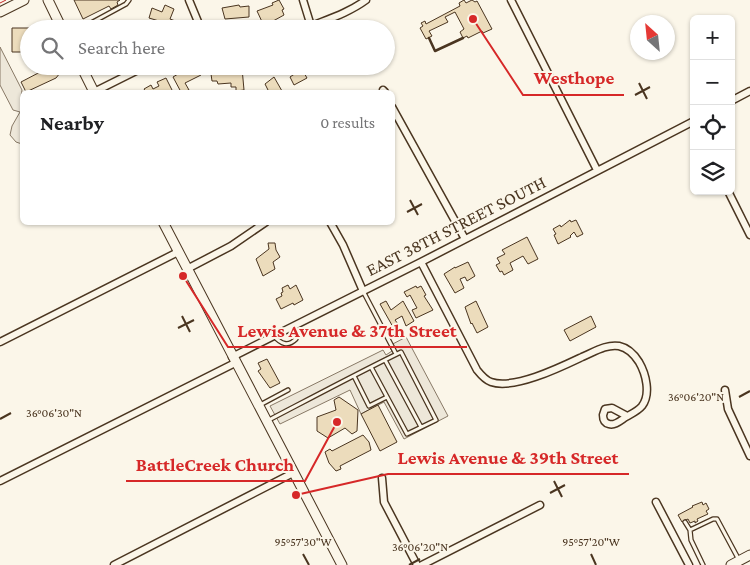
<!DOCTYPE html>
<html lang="en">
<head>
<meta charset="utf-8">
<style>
	:root { --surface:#fff; --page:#f2f2f2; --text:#202124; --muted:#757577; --line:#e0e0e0 }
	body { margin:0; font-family:"Crimson Pro",serif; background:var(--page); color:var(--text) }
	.controls { position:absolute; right:15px; top:15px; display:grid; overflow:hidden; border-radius:8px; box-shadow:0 1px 4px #0004 }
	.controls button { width:45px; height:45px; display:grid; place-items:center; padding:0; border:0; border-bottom:1px solid var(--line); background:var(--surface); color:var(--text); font:25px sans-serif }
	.compass { position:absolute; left:630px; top:15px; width:45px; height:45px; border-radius:50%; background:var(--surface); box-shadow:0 1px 4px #0004; rotate:333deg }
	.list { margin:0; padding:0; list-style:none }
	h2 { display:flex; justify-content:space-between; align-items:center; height:65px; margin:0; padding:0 20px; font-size:21px }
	h2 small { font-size:16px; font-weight:400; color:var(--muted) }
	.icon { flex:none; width:28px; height:28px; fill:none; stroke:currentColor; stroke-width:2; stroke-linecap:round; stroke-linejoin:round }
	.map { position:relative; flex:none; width:750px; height:565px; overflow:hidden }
	.search { position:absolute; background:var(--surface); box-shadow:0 1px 4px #0004; left:20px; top:20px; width:375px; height:55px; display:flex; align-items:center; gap:12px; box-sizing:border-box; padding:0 18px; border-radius:28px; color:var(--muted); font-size:19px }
	.panel { position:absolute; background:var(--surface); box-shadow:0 1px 4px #0004; left:20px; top:90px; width:375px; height:135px; border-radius:8px }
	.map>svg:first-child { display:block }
	.parking { fill:#ede7d9; stroke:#887966 }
	.building { fill:#ecdcbc; stroke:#4a3520 }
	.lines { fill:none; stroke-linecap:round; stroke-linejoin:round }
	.lane-casing { stroke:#4a3520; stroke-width:5.5 }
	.street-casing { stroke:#4a3520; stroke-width:9 }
	.secondary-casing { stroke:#4a3520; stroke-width:11 }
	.lane { stroke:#fbf6e9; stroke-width:3 }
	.street { stroke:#fbf6e9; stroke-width:6 }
	.secondary { stroke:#fbf6e9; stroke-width:9 }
	.wall { stroke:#4a3520; stroke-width:2.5 }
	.power { stroke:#c62828; stroke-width:1; stroke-dasharray:18 4 2.5 4; stroke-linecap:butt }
	.ticks { fill:none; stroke:#4a3520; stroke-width:2 }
	.labels { text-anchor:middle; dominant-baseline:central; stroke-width:4; stroke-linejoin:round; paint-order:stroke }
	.street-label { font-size:18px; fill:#4a3520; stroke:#fbf6e9 }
	.ticks-label { font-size:12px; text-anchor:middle; fill:#4a3520; stroke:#fbf6e9; stroke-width:4; stroke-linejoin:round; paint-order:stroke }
	.leader { fill:none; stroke:#d62828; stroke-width:2 }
	.callout-dot { fill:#d62828; stroke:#fbf6e9; stroke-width:2 }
	.callout-label { font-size:19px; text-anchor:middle; font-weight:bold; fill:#d62828; stroke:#fbf6e9; stroke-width:4; stroke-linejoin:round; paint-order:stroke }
</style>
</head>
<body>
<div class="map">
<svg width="750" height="565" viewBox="0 0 750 565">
	<rect width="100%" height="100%" fill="#fbf6e9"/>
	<path class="parking" d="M0 47 22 90 21 96 22 100V144L16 142 10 135 12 126 20 112 13 110 0 85Z
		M406 337 448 416 404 439 384 402 361 414 350 390 280 424 270 406 383 350 386 355 392 351 389 346Z"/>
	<path class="building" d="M74 0H120L117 2 118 5 111 9 109 6 83 19Z
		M279 0 284 9 282 10 284 15 264 26 257 11 273 5 272 3Z
		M464 0 466 3 472 0 475 2 477 1 492 29 483 33 482 31 468 38 467 36 463 38 460 32 464 29 455 12 445 17 448 22 429 31 432 36 426 39 420 28 423 26 421 23 425 21 426 24 460 6 459 3Z
		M165 5 174 9 170 19 178 22 176 29 166 27V29H156L159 21 149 18 152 8 162 12Z
		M239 5 240 7 249 6V17L225 19 222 8Z
		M12 28H32L29 29V52H12Z
		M42 66H57L60 73 56 78 26 92 21 82 44 70Z
		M188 66 189 68 196 66 201 75 185 83 189 90 181 92 173 77 183 71 182 69Z
		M292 66H300L307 78 294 85 290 77 296 73Z
		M242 68 244 90 236 91V87H231V83L218 84 217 81H212L211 74 233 73V69Z
		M274 77 282 91 269 92 265 84Z
		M166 78 173 92H146L144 89 151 85 153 89 159 86 157 82Z
		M570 220 571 222 576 220 583 234 577 237 574 232 570 236 571 237 558 244 554 235 556 234 553 229 560 225 561 227Z
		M527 237 538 259 528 264 523 256 510 263 513 270 504 275 502 271 500 272 496 265 500 263 497 258 505 254 502 250Z
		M268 243H275L276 250 280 257 273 262 275 269 263 276 256 259 269 249Z
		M468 262 475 276 467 281 465 277 460 279 464 288 455 293 444 274 455 267V268Z
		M288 285 290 289 296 285 303 300 294 305 293 303 281 309 276 299 282 296 281 293 283 292 282 288Z
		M416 286 417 288 421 286 426 295 424 296 433 310 416 318 412 310 417 308 410 295 407 297 404 292Z
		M386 301 391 310 403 301 414 321 406 326 402 316 395 320 398 324 393 327 380 304Z
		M476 301 488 327 477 333 472 323 471 324 465 307Z
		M591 316 596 327 570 341 564 330Z
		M267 359 280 383 270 388 258 371 261 369 258 363Z
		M339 397 358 410 357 431 352 434 345 428 328 438 317 431V417L336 410 334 400Z
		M378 405 397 442 380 451 361 414Z
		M363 435 369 442 371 450 340 466 341 469 336 471 329 463 325 452 330 449 332 451Z
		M702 502 703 505 706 503 709 509 706 511 708 514 697 519 698 521 695 523V521L690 523 688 519 682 522 678 515 693 507 692 506Z"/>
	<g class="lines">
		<defs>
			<path id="lane" d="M91 23 94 29
				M80 29 126 4 129 0
				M113 66V67
				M363 291 396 354
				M274 336C281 344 288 347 296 339L291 327
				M385 360 421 427
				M354 376 369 406 387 397
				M260 405 288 390
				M269 420C313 397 356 374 401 352L436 420 407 434 371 367
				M685 522 690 530 691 540 703 565
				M690 530 713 519H717L739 560"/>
			<path id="street" d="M189 0 201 29
				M303 0 311 26
				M511 0 597 170
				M304 29C325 20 347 14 366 0
				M383 90 385 92
				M94 92 146 66
				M731 101 750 91
				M392 107 465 239
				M728 191 750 235
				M330 222 343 245 363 291
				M421 262 477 370C481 375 485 380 491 382 514 390 561 367 582 357 594 352 606 344 619 346 628 348 634 354 639 362 646 374 651 394 642 406 638 411 631 414 626 417 621 420 615 426 609 424 604 423 603 419 603 415L605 409 612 408 627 416
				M187 269 231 246 266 222
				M0 342 178 252
				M232 357 421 262 694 121
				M725 390 728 409 750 456
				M382 478 384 502 417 565
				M0 481 235 363
				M656 502 689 565
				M114 565 293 473
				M422 565 540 505"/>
			<path id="secondary" d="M48 0 62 29
				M0 12 24 0
				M81 66 94 92
				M163 222 342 565
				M731 565 750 555"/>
		</defs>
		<use href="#lane" class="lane-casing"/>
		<use href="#street" class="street-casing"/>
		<use href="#secondary" class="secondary-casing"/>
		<use href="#lane" class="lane"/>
		<use href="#street" class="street"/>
		<use href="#secondary" class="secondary"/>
		<path class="wall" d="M429 38 435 51 463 38"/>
		<path class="power" d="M0 3 6 0"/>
	</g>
	<path class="ticks" d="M639 83 647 99M635 95 650 87M410 200 418 215M407 212 422 204M182 316 190 332M178 328 194 320M739 397 750 391M0 419 11 413M554 481 562 497M550 493 565 485M303 554 309 565M591 554 596 565M409 565 420 559"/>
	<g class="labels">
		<g class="street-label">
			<text transform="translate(456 226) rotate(-27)">EAST 38TH STREET SOUTH</text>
		</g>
	</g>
	<g class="ticks-label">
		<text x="696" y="401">36°06'20"N</text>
		<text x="54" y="417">36°06'30"N</text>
		<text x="303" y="546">95°57'30"W</text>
		<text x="591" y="546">95°57'20"W</text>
		<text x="420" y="551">36°06'20"N</text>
	</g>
	<path class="leader" d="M473 19L523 95H624M183 276L228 347H467M296 495L388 474H629M337 422L305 481H126"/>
	<g class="callout-dot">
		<circle cx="473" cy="19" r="5"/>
		<circle cx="183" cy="276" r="5"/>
		<circle cx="296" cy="495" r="5"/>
		<circle cx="337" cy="422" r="5"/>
	</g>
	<g class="callout-label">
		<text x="574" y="84">Westhope</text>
		<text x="347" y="337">Lewis Avenue &amp; 37th Street</text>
		<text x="508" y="464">Lewis Avenue &amp; 39th Street</text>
		<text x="215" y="471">BattleCreek Church</text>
	</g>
</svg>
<div class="controls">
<button>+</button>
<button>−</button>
<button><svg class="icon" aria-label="locate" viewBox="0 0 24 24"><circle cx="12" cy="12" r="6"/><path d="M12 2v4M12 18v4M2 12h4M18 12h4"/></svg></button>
<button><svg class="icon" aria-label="layers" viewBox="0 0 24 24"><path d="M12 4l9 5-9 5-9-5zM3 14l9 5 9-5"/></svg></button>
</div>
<svg class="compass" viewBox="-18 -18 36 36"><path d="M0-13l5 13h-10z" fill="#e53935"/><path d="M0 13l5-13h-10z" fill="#757577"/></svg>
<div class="search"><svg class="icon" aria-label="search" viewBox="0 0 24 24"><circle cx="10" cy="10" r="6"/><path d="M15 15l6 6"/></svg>Search here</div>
<section class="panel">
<h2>Nearby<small>0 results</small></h2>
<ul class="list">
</ul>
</section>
</div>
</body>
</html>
